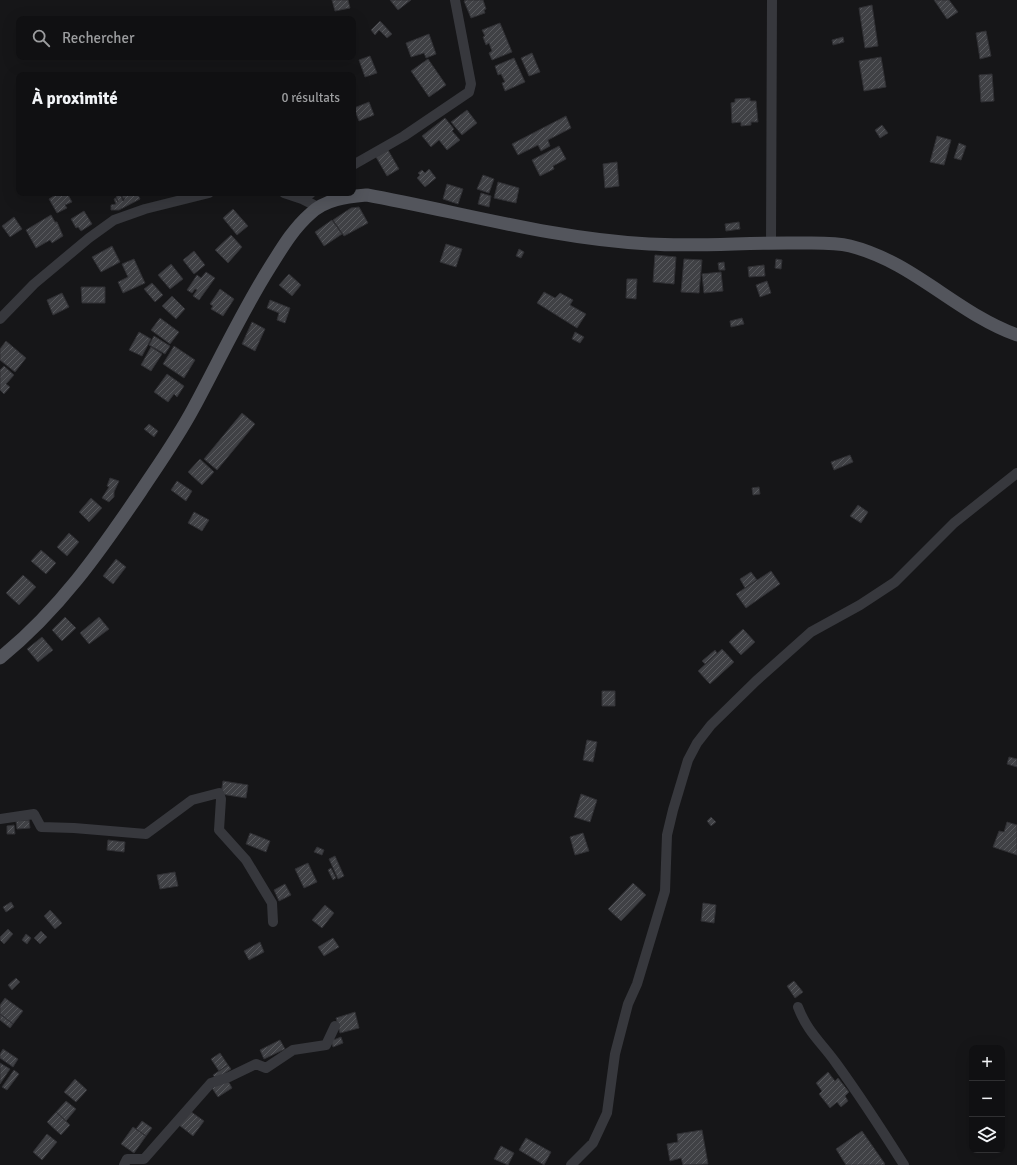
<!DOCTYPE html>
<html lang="fr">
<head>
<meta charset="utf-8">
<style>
	:root { --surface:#101012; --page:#1e1e20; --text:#f1f3f6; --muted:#9c9d9f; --line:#303032 }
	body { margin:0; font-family:Signika,sans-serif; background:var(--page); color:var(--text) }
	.controls { position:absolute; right:12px; bottom:12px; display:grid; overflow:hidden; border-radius:8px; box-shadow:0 4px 16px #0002 }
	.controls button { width:36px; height:36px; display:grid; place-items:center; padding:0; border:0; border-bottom:1px solid var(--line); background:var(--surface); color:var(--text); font:20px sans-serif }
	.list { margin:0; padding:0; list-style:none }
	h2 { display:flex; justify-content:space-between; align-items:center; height:52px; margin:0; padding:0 16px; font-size:17px }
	h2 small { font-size:13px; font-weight:400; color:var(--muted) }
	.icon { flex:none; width:22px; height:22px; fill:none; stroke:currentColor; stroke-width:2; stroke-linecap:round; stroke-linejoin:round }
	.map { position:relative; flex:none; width:1017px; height:1165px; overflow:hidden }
	.search { position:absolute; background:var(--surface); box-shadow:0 4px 16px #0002; left:16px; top:16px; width:340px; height:44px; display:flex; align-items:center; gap:10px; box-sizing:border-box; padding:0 14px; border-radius:8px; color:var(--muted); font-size:15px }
	.panel { position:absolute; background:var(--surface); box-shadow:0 4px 16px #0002; left:16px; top:72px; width:340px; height:124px; border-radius:8px }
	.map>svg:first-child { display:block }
	.building { fill:url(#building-hatch); stroke:#303034 }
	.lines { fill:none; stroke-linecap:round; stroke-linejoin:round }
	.minor { stroke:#37383d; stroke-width:10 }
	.major { stroke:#53555c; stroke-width:13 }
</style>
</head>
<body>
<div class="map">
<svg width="1017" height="1165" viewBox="0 0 1017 1165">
	<defs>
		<pattern id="building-hatch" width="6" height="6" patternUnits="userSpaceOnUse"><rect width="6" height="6" fill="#404145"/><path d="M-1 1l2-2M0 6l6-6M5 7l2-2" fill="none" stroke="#595a5e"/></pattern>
	</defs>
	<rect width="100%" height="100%" fill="#161618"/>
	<path class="building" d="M332 0H348L350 8 335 11Z
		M390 0H411L398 10Z
		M466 0H483L486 9 484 10 485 13 471 18 464 1Z
		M934 0H949L958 12 947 19Z
		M872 5 878 46 865 48 859 8Z
		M380 21 392 34 387 38 379 30 375 35 371 30Z
		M500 23 512 52 492 60 489 53 492 51 489 43 486 45 483 37 485 36 482 30Z
		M986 31 991 56 980 59 976 33Z
		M429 34 436 54 426 58 424 53 411 57 406 43Z
		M843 37 844 42 833 45 832 40Z
		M532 53 540 72 529 76 521 58Z
		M370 56 377 73 365 77 359 60Z
		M881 57 886 87 864 91 859 61Z
		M514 58 525 82 505 91 502 83 505 82 501 74 498 75 495 66Z
		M428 59 446 85 429 97 411 71Z
		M992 74 994 101 981 102 979 75Z
		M750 98V101H756L758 122H751V125L741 126V122L732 123 731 103 735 102V99Z
		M369 102 374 115 359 121 354 108Z
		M467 110 477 123 462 135 451 122Z
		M566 116 571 128 548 140 550 146 541 151 538 145 518 155 512 144Z
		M445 118 454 129 452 131 460 140 447 150 439 140 431 147 422 136Z
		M882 125 888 133 880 138 875 130Z
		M937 136 951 140 944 165 930 162Z
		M959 143 966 146 961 160 954 158Z
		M559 146 566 159 553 166 554 169 540 176 532 160Z
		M388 150 399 169 387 176 376 157Z
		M617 162 619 186 605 188 603 164Z
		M429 169 436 178 425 187 417 178 420 175 418 173 422 170 425 173Z
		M483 175 494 179 489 193 477 189Z
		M498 182 519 188 516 203 494 198Z
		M447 184 463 189 458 204 443 199Z
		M59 193H67L72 202 65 205 67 208 57 213 49 199Z
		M126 193 132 194 137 193 140 199 119 210H111V205L116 204 114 199 116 198 118 202 116 197 120 194 123 201 125 198 123 199 122 195Z
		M481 193 491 196 489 207 478 204Z
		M359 207 368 223 344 236 333 220 351 208Z
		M233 209 248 226 237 235 223 218Z
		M84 211 92 224 81 231 78 227 76 228 71 219Z
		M51 215 55 222H57L63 236 52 243 50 240 36 248 26 230Z
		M14 217 22 229 10 237 2 226Z
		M332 220 342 234 324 246 315 232Z
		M739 222 740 229 726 231 725 224Z
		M231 235 242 247 228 263 215 250Z
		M446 244 462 249 456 267 440 262Z
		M112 246 120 262 101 272 92 257Z
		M519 249 524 252 521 258 516 256Z
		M194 251 205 265 194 274 183 260Z
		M655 255 676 257 674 284 653 282Z
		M134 259 145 283 123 293 118 282 128 277 122 264Z
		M684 259 702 260 699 293 681 292Z
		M776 259 782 260 781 269 775 268Z
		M724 262 725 270H719L718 263Z
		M171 264 183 279 170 289 158 275Z
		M764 265 765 276 749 277 748 267Z
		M206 272 215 278 199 300 193 296 197 290 195 289 192 293 187 290 197 275 201 278Z
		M721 272 723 291 704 293 702 274Z
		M289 274 301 285 292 296 279 285Z
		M627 279H637L636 299 626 298Z
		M767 281 771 293 760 297 756 285Z
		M152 283 163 295 155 302 144 289Z
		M81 287H105V303H82Z
		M220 289 234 299 223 316 211 309 213 306 210 304Z
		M544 292 555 298 560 293 573 300 570 305 586 314 577 328 537 303Z
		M62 293 69 307 53 315 47 300Z
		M172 296 185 309 176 319 162 306Z
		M270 300 290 308 285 323 277 320 279 313 267 308Z
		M160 318 179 332 170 344 151 330Z
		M742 318 744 324 731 327 730 321Z
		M252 322 265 329 255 351 242 344Z
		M139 332 151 339 142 356 129 350Z
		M575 332 584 337 580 343 572 339Z
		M154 336 170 346 165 354 149 345Z
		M6 341 26 358 15 372 0 360V349Z
		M174 346 195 360 184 378 163 364Z
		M151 347 162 354 151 371 141 365Z
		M4 366 14 375 6 384 10 387 4 394 0 390V370Z
		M167 374 184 386 177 397 174 394 168 402 154 392Z
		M242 413 255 424 217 470 204 459Z
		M149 424 158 431 154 437 144 429Z
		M850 455 853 462 834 470 831 462Z
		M200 459 214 472 202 485 188 472Z
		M110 478 119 481 114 492V497L109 502 102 498 109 487 107 486Z
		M177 481 192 491 186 501 171 490Z
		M759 487 760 494 753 495 752 488Z
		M91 498 102 508 89 522 79 512Z
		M858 505 868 512 861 523 850 516Z
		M194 512 209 520 202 531 188 523Z
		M69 533 79 542 67 556 57 547Z
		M41 550 56 563 46 574 31 561Z
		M116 559 126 567 113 584 103 576Z
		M771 571 780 584 746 608 736 594Z
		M751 572 757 580 745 588 740 579Z
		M23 575 36 587 19 605 6 593Z
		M65 617 76 628 62 641 52 630Z
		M99 617 109 629 89 644 80 633Z
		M743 629 755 642 741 655 729 642Z
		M42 637 53 650 38 662 27 649Z
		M722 649 734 662 710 684 698 671Z
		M715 650 717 653 705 664 702 661Z
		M602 691H615V706H602Z
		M587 740 597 742 593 762 583 760Z
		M1009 757 1017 759V767L1007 764Z
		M223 781 248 785 246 798 221 794Z
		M581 794 597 800 590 822 574 817Z
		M711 817 716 822 711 826 707 821Z
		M29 820 30 828 17 829 16 821Z
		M1007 822 1017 825V855L993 847 999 831 1004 832Z
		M14 825 15 834H7V826Z
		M250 833 270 841 266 852 246 844Z
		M583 833 589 851 575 855 570 837Z
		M108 840 125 842 124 852 107 850Z
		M317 847 324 850 322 855 314 852Z
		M335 856 344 876 338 879 329 859Z
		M308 863 317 882 304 888 295 869Z
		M331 868 336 878 333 880 328 870Z
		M175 872 178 886 160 889 157 875Z
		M633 883 646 895 621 921 608 909Z
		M285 884 291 895 279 901 274 890Z
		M11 902 14 907 6 912 3 907Z
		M703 903 716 905 714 923 701 921Z
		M325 905 334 913 322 928 312 920Z
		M50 910 62 923 55 929 44 916Z
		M8 929 13 934 4 944 0 940V937Z
		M41 931 47 937 40 944 34 938Z
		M26 934 31 938 27 944 22 940Z
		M333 938 339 947 324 956 318 947Z
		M260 942 264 952 249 960 244 951Z
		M16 978 20 982 12 990 8 985Z
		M794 981 803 992 795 998 787 986Z
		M5 998 23 1011 13 1024 0 1014V1005Z
		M355 1012 359 1028 340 1033 336 1018Z
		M0 1014 13 1024 10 1028 0 1020Z
		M341 1037 343 1043 333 1047 331 1041Z
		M280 1040 285 1049 264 1059 260 1050Z
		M3 1049 18 1059 13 1067 0 1058V1054Z
		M220 1053 228 1065 219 1071 211 1059Z
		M0 1063 10 1069 0 1084Z
		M228 1065 231 1069 216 1079 213 1075Z
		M14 1070 19 1074 7 1090 2 1087Z
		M828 1072 835 1081 838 1078 849 1092 845 1096 848 1101 841 1107 837 1102 830 1108 819 1094 822 1091 816 1083Z
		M75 1079 87 1090 76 1102 64 1092Z
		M227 1079 232 1088 218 1097 212 1088Z
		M66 1101 76 1109 66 1121 56 1112Z
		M190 1111 204 1121 193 1136 179 1125Z
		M56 1112 70 1125 61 1135 47 1122Z
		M142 1121 152 1128 146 1136 136 1129Z
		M133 1127 146 1136 134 1153 121 1144Z
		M702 1130 708 1164 683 1165 681 1158 670 1161 667 1144 678 1142 677 1134Z
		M862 1131 885 1164 884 1165H846L836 1149Z
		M47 1134 57 1142 42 1160 33 1152Z
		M526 1138 551 1152 544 1165 519 1150Z
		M501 1146 514 1153 508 1165 494 1159Z"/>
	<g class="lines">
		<path class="minor" d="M353 165 404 136 469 92 471 84 455 0
			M284 193 302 199 318 207
			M302 199 311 193
			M771 242 772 0
			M0 319 34 284 89 238 114 220 145 209 209 193
			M0 819 34 814 41 827 74 828 146 834 192 800 219 793 221 799 219 830 246 860 272 903 273 922
			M798 1007C808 1033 821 1042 836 1063 860 1096 882 1130 904 1165
			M124 1165 127 1159H144L211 1083 229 1077 256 1064 266 1068 293 1050 326 1045 335 1026
			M571 1165 593 1143 607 1113 615 1054 628 1004 637 984 665 891 667 835 673 810 688 760 697 743 711 725 756 681 811 632 860 605 895 582 954 523 1017 473"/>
		<path class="major" d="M0 658C59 610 99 553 141 491 159 464 178 437 193 409 219 361 241 313 270 267 282 248 293 229 310 214 325 199 347 197 367 195 460 212 553 239 649 244 699 247 749 242 799 243 815 243 834 242 850 246 914 262 956 313 1017 335"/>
	</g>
</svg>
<div class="controls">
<button>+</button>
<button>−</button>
<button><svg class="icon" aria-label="layers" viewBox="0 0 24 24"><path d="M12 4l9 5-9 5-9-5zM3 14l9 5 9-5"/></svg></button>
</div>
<div class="search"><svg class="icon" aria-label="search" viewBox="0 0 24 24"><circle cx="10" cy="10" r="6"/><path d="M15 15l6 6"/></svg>Rechercher</div>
<section class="panel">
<h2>À proximité<small>0 résultats</small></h2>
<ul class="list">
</ul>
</section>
</div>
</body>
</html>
